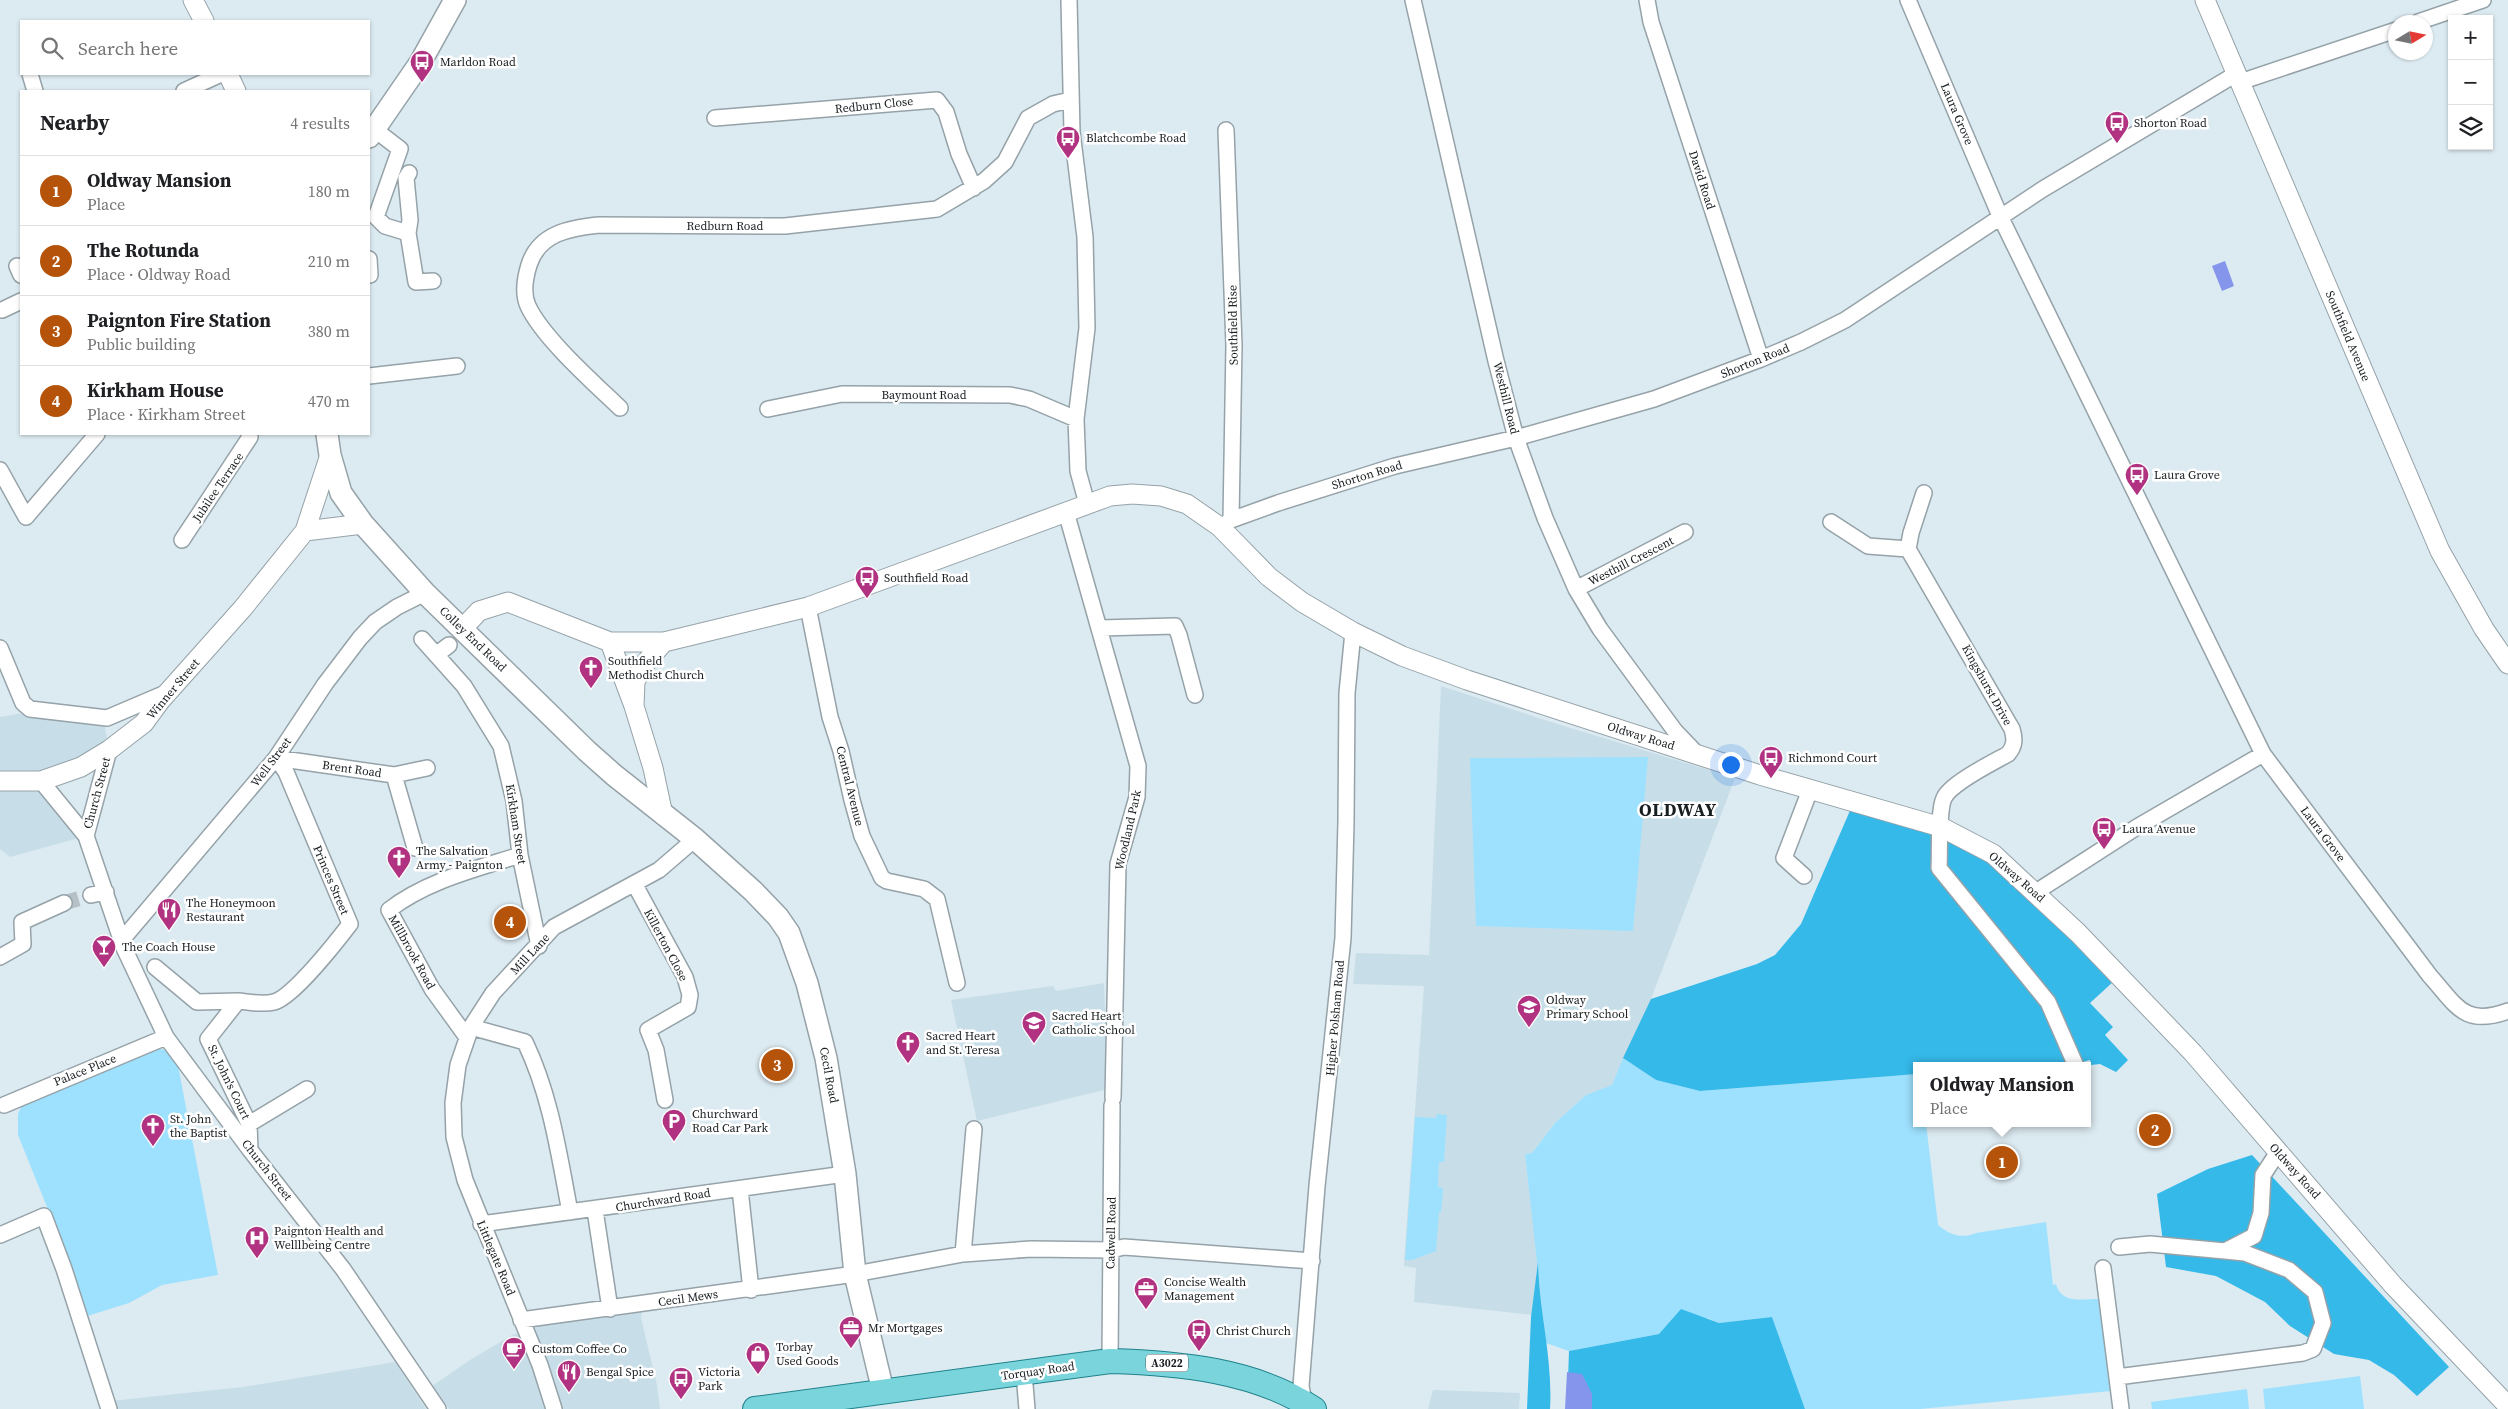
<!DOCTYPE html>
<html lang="en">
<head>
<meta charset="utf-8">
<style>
	:root { --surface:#fff; --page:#f2f2f2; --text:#202124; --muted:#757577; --line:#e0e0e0; --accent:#b45309 }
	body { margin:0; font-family:"Source Serif 4",serif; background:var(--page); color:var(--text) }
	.controls { position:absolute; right:15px; top:15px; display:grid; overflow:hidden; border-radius:0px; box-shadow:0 1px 4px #0004 }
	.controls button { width:45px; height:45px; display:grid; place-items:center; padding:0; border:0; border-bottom:1px solid var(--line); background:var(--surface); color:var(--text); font:25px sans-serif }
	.compass { position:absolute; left:2388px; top:15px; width:45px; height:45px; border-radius:50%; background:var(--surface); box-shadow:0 1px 4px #0004; rotate:80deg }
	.you { position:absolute; left:1730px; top:764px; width:18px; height:18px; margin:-12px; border:4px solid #fff; border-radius:50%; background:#1a73e8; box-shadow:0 0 0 8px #1a73e833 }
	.badge { display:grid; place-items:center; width:32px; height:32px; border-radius:50%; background:var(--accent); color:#fff; font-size:16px; font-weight:700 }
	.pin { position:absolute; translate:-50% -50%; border:2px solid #fff; box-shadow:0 1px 5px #0006 }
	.popup { position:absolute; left:1913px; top:1062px; width:178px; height:65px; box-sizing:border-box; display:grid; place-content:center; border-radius:0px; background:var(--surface); filter:drop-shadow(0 1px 4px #0005); font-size:16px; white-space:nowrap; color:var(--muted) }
	.popup b { font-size:19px; color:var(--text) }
	.popup::after { content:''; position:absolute; left:50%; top:100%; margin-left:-10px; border:10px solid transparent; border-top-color:var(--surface) }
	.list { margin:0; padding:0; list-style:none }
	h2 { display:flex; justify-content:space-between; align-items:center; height:65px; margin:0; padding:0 20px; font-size:21px }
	h2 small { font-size:16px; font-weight:400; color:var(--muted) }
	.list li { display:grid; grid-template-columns:32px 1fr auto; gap:15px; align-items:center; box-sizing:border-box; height:70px; padding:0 20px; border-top:1px solid var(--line) }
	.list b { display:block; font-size:19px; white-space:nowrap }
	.list p { margin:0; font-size:16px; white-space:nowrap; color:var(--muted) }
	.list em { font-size:16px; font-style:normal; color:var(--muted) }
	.icon { flex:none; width:28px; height:28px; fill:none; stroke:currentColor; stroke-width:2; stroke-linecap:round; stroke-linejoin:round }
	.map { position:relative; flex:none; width:2508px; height:1409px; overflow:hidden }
	.search { position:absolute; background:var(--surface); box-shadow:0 1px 4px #0004; left:20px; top:20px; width:350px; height:55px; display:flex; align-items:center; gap:12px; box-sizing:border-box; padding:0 18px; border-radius:0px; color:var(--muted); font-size:19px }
	.panel { position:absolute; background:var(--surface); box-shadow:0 1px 4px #0004; left:20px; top:90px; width:350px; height:345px; border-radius:0px }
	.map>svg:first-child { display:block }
	.built { fill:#c7dee8 }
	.green { fill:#9ee1fe }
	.forest { fill:#35b9e9 }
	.water { fill:#8695ec }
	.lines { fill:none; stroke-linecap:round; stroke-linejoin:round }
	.minor-tunnel { stroke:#b5c1c7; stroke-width:15; stroke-dasharray:15 8; stroke-linecap:butt }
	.minor-casing { stroke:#95a2a8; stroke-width:18 }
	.tertiary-casing { stroke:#95a2a8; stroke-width:21 }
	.secondary-casing { stroke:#95a2a8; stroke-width:24 }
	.primary-casing { stroke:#1e828a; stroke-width:26 }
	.minor { stroke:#fff; stroke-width:15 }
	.tertiary { stroke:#fff; stroke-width:19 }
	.secondary { stroke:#fff; stroke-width:21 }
	.primary { stroke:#7ad4dc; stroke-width:24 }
	.labels { text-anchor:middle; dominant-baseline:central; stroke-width:5; stroke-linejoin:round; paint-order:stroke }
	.shield { fill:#fff; stroke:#5d6162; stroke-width:1 }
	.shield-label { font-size:11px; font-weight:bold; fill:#181d1f }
	.poi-label { font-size:12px; fill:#181d1f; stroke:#fff; text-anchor:start }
	.street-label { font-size:12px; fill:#181d1f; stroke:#fff }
	.district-label { font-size:18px; font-weight:bold; letter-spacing:1px; fill:#181d1f; stroke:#fff }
</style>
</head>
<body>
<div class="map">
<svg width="2508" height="1409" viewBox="0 0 2508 1409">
	<rect width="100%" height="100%" fill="#dceaf1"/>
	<path class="built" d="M1441 686 1551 722 1735 778 1651 999 1613 1085 1586 1095 1555 1123 1532 1153 1525 1154 1538 1262 1532 1315 1414 1302 1416 1268 1404 1266V1262L1424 986 1353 984 1356 953 1429 955Z
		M28 712 104 722 109 750 41 782 86 836 10 857 0 849V717Z
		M1104 983 1108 1089 977 1121 951 1000 1053 986 1056 991Z
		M642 1311 641 1318 657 1385 660 1409H449L432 1386 470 1360 512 1335 540 1326Z
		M395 1362 426 1409H102L101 1402 243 1387Z
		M1433 1390 1520 1393 1519 1409H1428Z"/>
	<path class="green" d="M1648 757 1633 931 1476 926 1470 758Z
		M158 1049 170 1050 176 1055 218 1275 162 1285 129 1303 84 1317 49 1212 18 1135V1114L22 1105Z
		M1623 1058 1656 1080 1700 1091 1917 1074V1123H1926L1938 1225C1950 1235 1961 1239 1976 1233L2046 1222 2053 1285 2056 1284C2061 1304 2082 1299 2098 1299L2111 1391 1920 1409H1805L1772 1317 1719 1323 1707 1318 1659 1334 1569 1351 1546 1343 1525 1154 1532 1153 1555 1123 1586 1095 1612 1085Z
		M1437 1114 1447 1115 1444 1162H1439L1438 1187 1443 1188V1191L1441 1212H1439L1436 1251 1412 1260H1405L1415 1117 1436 1118Z
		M2360 1376 2364 1409H2265L2263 1389Z
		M2247 1389 2249 1409H2152L2151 1402Z"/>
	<path class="forest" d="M1852 806 1895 819 1992 857 2114 981 2090 1003 2113 1027 2105 1035 2128 1060 2116 1072 2100 1064 2091 1065 2090 1060 2066 1066H1953V1064L1950 1066H1917V1074L1700 1091 1656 1080 1623 1058 1651 999 1757 964 1775 955 1801 924Z
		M2252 1155 2449 1367 2417 1396 2394 1375 2369 1360 2334 1354 2290 1326 2265 1302 2216 1276 2166 1267 2157 1194 2208 1169Z
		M1538 1262C1539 1311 1553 1360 1550 1409H1527L1531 1317Z
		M1681 1309 1719 1323 1772 1317 1805 1409H1567L1569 1351 1659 1334Z"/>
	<path class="water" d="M2225 261 2234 286 2222 291 2212 266Z
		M1567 1372 1582 1374 1592 1394V1409H1565Z"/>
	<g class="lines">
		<path class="minor-tunnel" d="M64 903 91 895"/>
		<defs>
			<path id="minor" d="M1069 0 1072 132 1085 237 1087 328 1076 419 1078 471 1087 504
				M1413 0 1496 361 1516 438 1545 518 1576 589 1600 629 1675 731 1697 754
				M1647 0 1651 22 1761 359
				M1908 0 2000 216 2263 754 2430 976C2457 1006 2464 1027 2508 1011
				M2418 22 2483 0
				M30 74 35 91
				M2240 82 2396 30
				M184 91 221 74
				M715 118 937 100 946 112 959 154 974 188
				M374 129 400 149 376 217 385 226 408 233 416 282 433 281
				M1226 130 1234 345 1231 520
				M408 233 410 220 406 178 409 173
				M369 259 370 275
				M17 266 21 275
				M2 310 21 301
				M369 376 457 366
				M620 408C593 382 543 338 528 306 522 293 525 278 529 265 539 233 570 228 599 225L785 226 937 209 984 181 1005 162 1028 118 1053 104 1070 100
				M768 409 842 394 1010 395 1029 399 1076 419
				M0 470 26 517 97 434
				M1066 512 1138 766 1137 797 1118 864 1113 1098
				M1831 522 1868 546 1908 549 2012 729C2015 739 2015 746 2008 754 1992 763 1951 783 1944 798 1938 811 1940 852 1939 868L2048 1002 2076 1066
				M1220 527 1231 520 1278 503 1395 466 1516 438 1654 399 1761 359 1801 342 1845 320 2043 189 2236 74
				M182 540 250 437 249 434
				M1908 549 1911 533 1924 493
				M1576 589 1685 532
				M808 607 830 717 841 751 852 800 862 836 882 878 887 881 924 889 937 899 957 983
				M1100 628 1175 626 1179 635 1195 695
				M422 639 464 686 501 746 514 801 520 855 539 946
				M0 648 23 703 30 709 107 718 168 692
				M436 655 449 645
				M276 758 394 775 427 768
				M394 775 415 848
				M41 781 86 836 124 948 166 1037 250 1150 343 1269 438 1409
				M86 836 109 750
				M1804 876 1784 858 1810 790
				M635 885 685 977 690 995 688 1007 648 1030 656 1050 665 1100
				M2036 892 2137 827 2263 754
				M91 895 106 892
				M121 941 276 758 325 684 360 638 375 622 397 607 425 593
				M0 957 23 944 22 922 64 903
				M155 967 197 1002 238 1001 208 1039 249 1124 250 1150
				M238 1001C249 1002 263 1005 274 1002 293 997 337 941 350 924L286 772 276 758
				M471 1027 525 1042C551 1096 559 1155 570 1212
				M466 1036 432 989 389 910C426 881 476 869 520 855
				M4 1105 166 1037
				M249 1124 307 1089
				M740 1189 751 1290
				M595 1210 610 1309
				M481 1224 845 1174
				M0 1235 44 1216 64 1269 109 1409
				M2225 1251 2254 1236 2261 1213 2263 1175 2278 1152
				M963 1254 974 1129
				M2103 1268 2121 1409
				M521 1320 855 1274 963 1254 1031 1249 1111 1250 1124 1247 1312 1261
				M1110 1361 1112 1105
				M1024 1373 1027 1409
				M2117 1377 2303 1353 2313 1349 2323 1323 2315 1292 2289 1270 2245 1253 2225 1251 2150 1244 2119 1247
				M1305 1408 1301 1386 1317 1186 1343 938 1346 822 1347 693 1353 632
				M554 1409 540 1365 465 1180 454 1137 453 1103 458 1065 471 1027 493 993 554 927 659 870 695 839"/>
			<path id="tertiary" d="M193 0 204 21
				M2205 0 2440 551 2484 629 2508 664
				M228 74 236 91
				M305 531 363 524
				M463 628 479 611 508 602 610 642 634 706
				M610 642H664L808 607 1110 496 1132 494 1161 496 1187 504 1220 527 1269 577 1302 602 1353 632 1402 656 1467 680 1760 775 1941 827 1993 854 2078 933 2193 1053 2393 1285 2508 1406
				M0 781H41L81 767 109 750 144 723 160 701 243 608 305 531 330 455
				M663 815 653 768 634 706 635 681 647 661 664 642"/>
			<path id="secondary" d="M369 137 420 63 455 0
				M327 434 330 455 341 493 363 524 425 593 587 751 614 775 695 839 753 891 778 917 789 933 807 983 826 1058 845 1174 855 1274 883 1391"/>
			<path id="primary" d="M755 1409 1110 1361C1179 1363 1255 1370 1314 1409"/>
		</defs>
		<use href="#minor" class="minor-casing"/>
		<use href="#tertiary" class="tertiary-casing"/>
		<use href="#secondary" class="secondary-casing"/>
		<use href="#primary" class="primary-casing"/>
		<use href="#minor" class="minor"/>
		<use href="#tertiary" class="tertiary"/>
		<use href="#secondary" class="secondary"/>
		<use href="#primary" class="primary"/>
	</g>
	<defs>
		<symbol id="bus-pin" viewBox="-11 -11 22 30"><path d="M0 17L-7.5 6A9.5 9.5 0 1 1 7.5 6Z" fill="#b03280" stroke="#fff"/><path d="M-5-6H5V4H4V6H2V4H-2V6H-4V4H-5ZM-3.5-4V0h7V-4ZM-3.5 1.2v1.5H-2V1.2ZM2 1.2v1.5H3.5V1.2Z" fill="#fff"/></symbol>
		<symbol id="church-pin" viewBox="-11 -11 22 30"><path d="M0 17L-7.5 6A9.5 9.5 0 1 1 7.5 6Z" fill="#b03280" stroke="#fff"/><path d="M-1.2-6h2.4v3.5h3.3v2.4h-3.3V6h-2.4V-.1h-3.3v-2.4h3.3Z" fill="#fff"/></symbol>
		<symbol id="restaurant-pin" viewBox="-11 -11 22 30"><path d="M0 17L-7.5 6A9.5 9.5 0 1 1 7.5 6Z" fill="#b03280" stroke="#fff"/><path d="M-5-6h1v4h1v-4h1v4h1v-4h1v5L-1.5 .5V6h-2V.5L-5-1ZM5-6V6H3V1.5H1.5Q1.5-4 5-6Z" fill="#fff"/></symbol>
		<symbol id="bar-pin" viewBox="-11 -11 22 30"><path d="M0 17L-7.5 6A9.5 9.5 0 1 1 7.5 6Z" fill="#b03280" stroke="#fff"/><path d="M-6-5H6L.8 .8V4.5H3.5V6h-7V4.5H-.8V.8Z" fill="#fff"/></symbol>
		<symbol id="school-pin" viewBox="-11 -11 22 30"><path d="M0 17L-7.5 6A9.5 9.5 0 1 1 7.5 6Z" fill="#b03280" stroke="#fff"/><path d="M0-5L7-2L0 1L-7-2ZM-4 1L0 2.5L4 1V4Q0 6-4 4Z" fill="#fff"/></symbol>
		<symbol id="parking-pin" viewBox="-11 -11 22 30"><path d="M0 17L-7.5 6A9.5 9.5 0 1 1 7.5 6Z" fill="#b03280" stroke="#fff"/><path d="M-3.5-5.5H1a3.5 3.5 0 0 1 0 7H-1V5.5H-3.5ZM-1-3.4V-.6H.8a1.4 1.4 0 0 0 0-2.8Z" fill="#fff"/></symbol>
		<symbol id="hospital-pin" viewBox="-11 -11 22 30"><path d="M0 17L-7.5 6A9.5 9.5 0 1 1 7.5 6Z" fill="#b03280" stroke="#fff"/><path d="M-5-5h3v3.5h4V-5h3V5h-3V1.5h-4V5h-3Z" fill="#fff"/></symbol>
		<symbol id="office-pin" viewBox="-11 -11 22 30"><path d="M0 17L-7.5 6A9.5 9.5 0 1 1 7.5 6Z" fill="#b03280" stroke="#fff"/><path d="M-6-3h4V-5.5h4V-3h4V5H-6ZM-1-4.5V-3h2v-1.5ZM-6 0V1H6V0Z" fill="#fff"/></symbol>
		<symbol id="cafe-pin" viewBox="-11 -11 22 30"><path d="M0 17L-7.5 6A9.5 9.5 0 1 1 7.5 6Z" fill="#b03280" stroke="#fff"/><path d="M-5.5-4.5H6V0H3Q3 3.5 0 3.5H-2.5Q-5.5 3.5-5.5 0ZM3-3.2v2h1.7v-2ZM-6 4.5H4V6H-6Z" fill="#fff"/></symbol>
		<symbol id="shop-pin" viewBox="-11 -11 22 30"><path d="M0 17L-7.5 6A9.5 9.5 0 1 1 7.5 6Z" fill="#b03280" stroke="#fff"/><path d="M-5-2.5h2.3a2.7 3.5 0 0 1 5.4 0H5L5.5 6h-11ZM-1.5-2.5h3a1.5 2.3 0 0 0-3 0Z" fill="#fff"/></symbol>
	</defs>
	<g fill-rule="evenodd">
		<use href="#bus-pin" x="408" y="48" width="28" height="38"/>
		<use href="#bus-pin" x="2103" y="109" width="28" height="38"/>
		<use href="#bus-pin" x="1054" y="124" width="28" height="38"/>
		<use href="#bus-pin" x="2123" y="461" width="28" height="38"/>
		<use href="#bus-pin" x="853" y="564" width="28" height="38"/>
		<use href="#church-pin" x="577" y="654" width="28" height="38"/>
		<use href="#bus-pin" x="1757" y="744" width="28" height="38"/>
		<use href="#bus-pin" x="2090" y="815" width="28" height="38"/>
		<use href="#church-pin" x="385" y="844" width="28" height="38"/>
		<use href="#restaurant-pin" x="155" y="896" width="28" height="38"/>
		<use href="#bar-pin" x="90" y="933" width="28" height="38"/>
		<use href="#school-pin" x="1515" y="993" width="28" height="38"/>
		<use href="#school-pin" x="1020" y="1009" width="28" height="38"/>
		<use href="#church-pin" x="894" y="1029" width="28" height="38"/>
		<use href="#parking-pin" x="660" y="1107" width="28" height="38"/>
		<use href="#church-pin" x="139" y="1112" width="28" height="38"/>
		<use href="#hospital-pin" x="243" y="1224" width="28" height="38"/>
		<use href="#office-pin" x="1132" y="1275" width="28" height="38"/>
		<use href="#office-pin" x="837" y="1314" width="28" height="38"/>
		<use href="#bus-pin" x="1185" y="1317" width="28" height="38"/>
		<use href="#cafe-pin" x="500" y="1335" width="28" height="38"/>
		<use href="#shop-pin" x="744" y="1340" width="28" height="38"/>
		<use href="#restaurant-pin" x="555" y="1358" width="28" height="38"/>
		<use href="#bus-pin" x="667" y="1365" width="28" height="38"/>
	</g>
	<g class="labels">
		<rect class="shield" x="1146" y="1354.5" width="42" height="17" rx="4"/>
		<g class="shield-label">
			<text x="1167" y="1363">A3022</text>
		</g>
		<g class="poi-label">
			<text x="440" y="62">Marldon Road</text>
			<text x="2134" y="123">Shorton Road</text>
			<text x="1086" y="138">Blatchcombe Road</text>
			<text x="2154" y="475">Laura Grove</text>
			<text x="884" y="578">Southfield Road</text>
			<text x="608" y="661">Southfield<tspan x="608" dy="14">Methodist Church</tspan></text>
			<text x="1788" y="758">Richmond Court</text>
			<text x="2122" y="829">Laura Avenue</text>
			<text x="416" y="851">The Salvation<tspan x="416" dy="14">Army - Paignton</tspan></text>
			<text x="186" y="903">The Honeymoon<tspan x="186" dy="14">Restaurant</tspan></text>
			<text x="122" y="947">The Coach House</text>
			<text x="1546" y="1000">Oldway<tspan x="1546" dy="14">Primary School</tspan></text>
			<text x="1052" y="1016">Sacred Heart<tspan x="1052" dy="14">Catholic School</tspan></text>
			<text x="926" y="1036">Sacred Heart<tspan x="926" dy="14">and St. Teresa</tspan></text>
			<text x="692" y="1114">Churchward<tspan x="692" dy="14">Road Car Park</tspan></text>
			<text x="170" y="1119">St. John<tspan x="170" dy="14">the Baptist</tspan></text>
			<text x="274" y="1231">Paignton Health and<tspan x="274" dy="14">Welllbeing Centre</tspan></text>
			<text x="1164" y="1282">Concise Wealth<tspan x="1164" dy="14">Management</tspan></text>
			<text x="868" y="1328">Mr Mortgages</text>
			<text x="1216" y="1331">Christ Church</text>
			<text x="776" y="1347">Torbay<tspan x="776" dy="14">Used Goods</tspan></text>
			<text x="532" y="1349">Custom Coffee Co</text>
			<text x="586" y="1372">Bengal Spice</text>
			<text x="698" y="1372">Victoria<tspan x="698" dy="14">Park</tspan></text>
		</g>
		<g class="street-label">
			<text transform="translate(874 105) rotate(-6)">Redburn Close</text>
			<text transform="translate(1957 114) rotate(67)">Laura Grove</text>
			<text transform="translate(1702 180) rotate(72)">David Road</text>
			<text x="725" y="226">Redburn Road</text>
			<text transform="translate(1233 325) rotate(-91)">Southfield Rise</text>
			<text transform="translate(2348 336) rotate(67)">Southfield Avenue</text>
			<text transform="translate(1755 361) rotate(-22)">Shorton Road</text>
			<text x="924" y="395">Baymount Road</text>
			<text transform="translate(1506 398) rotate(76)">Westhill Road</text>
			<text transform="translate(1367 475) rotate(-17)">Shorton Road</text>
			<text transform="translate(218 487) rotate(-56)">Jubilee Terrace</text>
			<text transform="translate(1631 561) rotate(-27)">Westhill Crescent</text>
			<text transform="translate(473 639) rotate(44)">Colley End Road</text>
			<text transform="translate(1987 685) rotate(61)">Kingshurst Drive</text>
			<text transform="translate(173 689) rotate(-50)">Winner Street</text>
			<text transform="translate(1641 736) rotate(17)">Oldway Road</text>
			<text transform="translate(271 762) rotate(-53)">Well Street</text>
			<text transform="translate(352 769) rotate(8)">Brent Road</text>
			<text transform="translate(850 786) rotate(76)">Central Avenue</text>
			<text transform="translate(97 793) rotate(-75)">Church Street</text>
			<text transform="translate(516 824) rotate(81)">Kirkham Street</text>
			<text transform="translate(1128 830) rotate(-77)">Woodland Park</text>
			<text transform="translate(2323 834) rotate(53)">Laura Grove</text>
			<text transform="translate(2017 877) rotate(41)">Oldway Road</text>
			<text transform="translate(331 880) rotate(67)">Princes Street</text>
			<text transform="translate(666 945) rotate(62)">Killerton Close</text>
			<text transform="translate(412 952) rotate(61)">Millbrook Road</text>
			<text transform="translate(530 954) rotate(-47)">Mill Lane</text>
			<text transform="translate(1335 1018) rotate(-85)">Higher Polsham Road</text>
			<text transform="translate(85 1070) rotate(-22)">Palace Place</text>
			<text transform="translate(829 1075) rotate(79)">Cecil Road</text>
			<text transform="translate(229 1082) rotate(64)">St. John's Court</text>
			<text transform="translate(267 1170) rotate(52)">Church Street</text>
			<text transform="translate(2295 1171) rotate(48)">Oldway Road</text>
			<text transform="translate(663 1200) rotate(-9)">Churchward Road</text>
			<text transform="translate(1111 1233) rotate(-89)">Cadwell Road</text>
			<text transform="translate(496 1258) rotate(67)">Littlegate Road</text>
			<text transform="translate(688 1298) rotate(-8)">Cecil Mews</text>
			<text transform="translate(1038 1371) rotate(-8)">Torquay Road</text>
		</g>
		<g class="district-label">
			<text x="1678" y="809">OLDWAY</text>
		</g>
	</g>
</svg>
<div class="controls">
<button>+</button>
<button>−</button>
<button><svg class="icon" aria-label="layers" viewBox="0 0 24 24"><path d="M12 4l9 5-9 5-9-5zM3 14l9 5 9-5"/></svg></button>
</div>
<svg class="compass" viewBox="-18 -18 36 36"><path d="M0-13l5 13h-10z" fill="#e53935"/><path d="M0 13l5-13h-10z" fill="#757577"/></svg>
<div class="you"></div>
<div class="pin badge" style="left:2002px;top:1162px">1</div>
<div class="popup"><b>Oldway Mansion</b>Place</div>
<div class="pin badge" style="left:2155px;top:1130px">2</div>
<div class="pin badge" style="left:777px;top:1065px">3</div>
<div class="pin badge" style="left:510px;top:922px">4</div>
<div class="search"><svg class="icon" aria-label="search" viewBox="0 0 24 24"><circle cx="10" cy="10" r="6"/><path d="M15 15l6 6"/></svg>Search here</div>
<section class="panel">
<h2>Nearby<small>4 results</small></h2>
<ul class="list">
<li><span class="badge">1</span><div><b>Oldway Mansion</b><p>Place</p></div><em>180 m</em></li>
<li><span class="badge">2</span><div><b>The Rotunda</b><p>Place · Oldway Road</p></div><em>210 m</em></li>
<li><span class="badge">3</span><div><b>Paignton Fire Station</b><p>Public building</p></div><em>380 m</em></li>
<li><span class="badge">4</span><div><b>Kirkham House</b><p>Place · Kirkham Street</p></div><em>470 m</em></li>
</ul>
</section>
</div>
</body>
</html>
